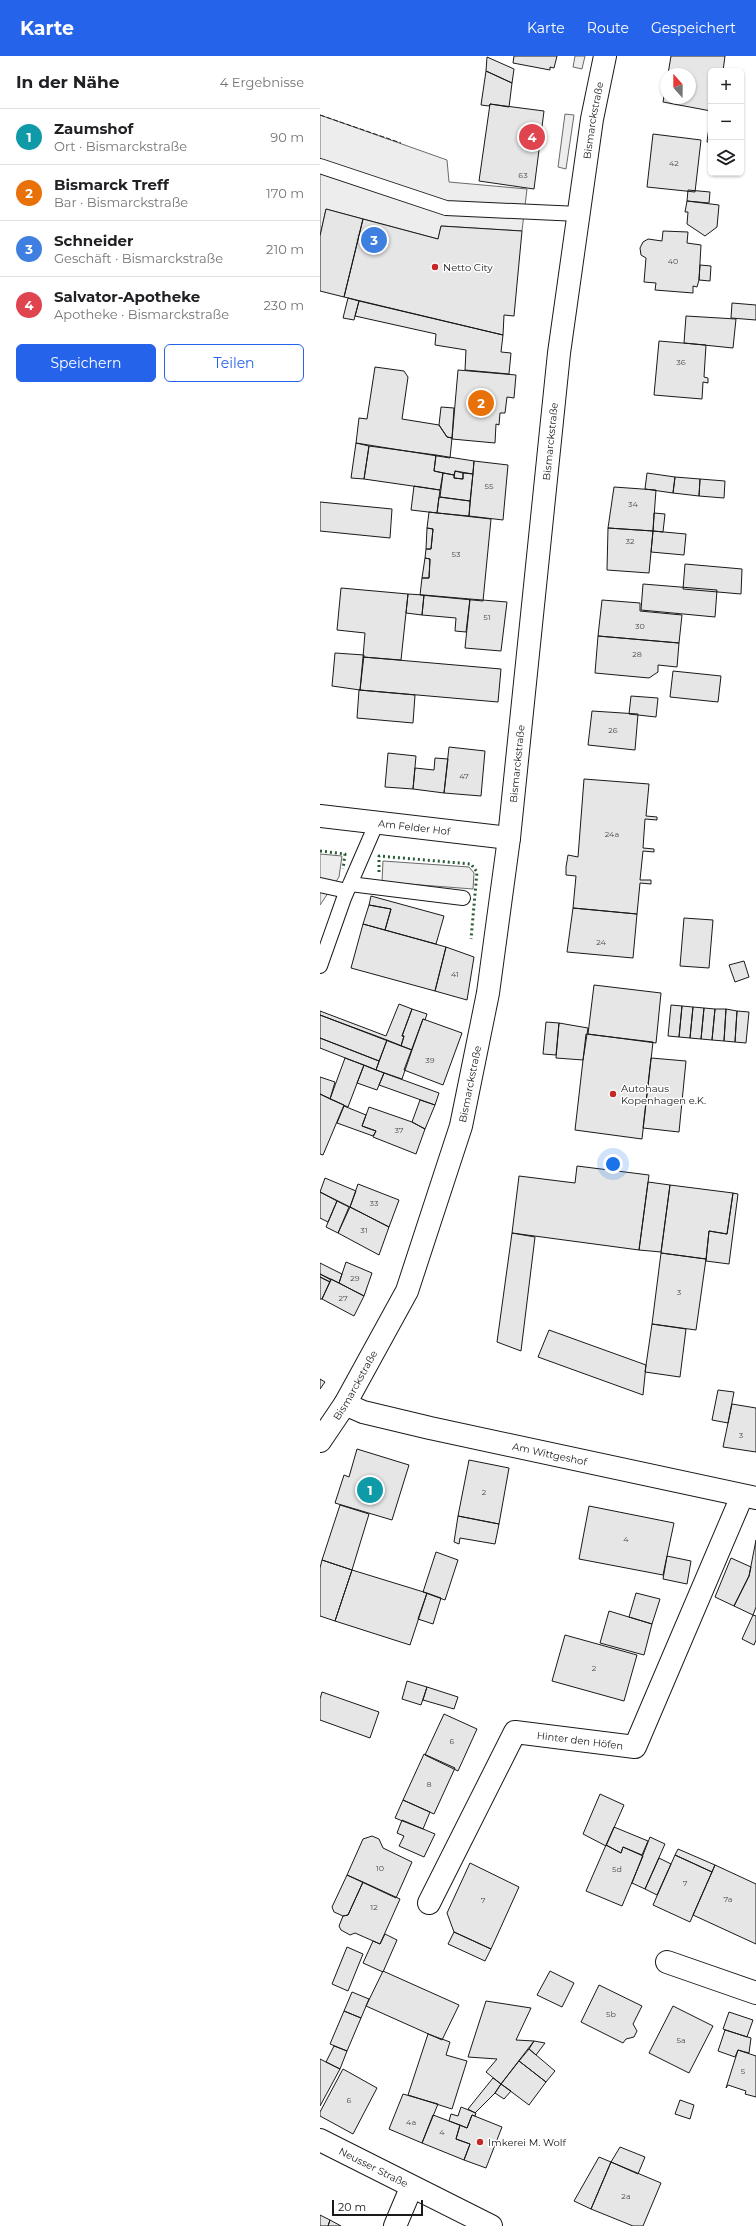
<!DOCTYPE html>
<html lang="de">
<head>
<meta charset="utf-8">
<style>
	:root { --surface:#fff; --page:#f2f2f2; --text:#202124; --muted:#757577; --line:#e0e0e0; --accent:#2563eb }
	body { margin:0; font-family:Montserrat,sans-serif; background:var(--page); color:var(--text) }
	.controls { position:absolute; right:12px; top:12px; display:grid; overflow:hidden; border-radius:6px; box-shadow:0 1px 3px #0004 }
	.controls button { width:36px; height:36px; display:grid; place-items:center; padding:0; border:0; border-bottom:1px solid var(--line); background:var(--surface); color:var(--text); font:20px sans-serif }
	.compass { position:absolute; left:340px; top:12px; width:36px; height:36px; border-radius:50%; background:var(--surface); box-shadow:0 1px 3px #0004; rotate:339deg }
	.scale { position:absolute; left:12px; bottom:10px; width:91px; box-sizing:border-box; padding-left:4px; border:2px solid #1a1a1a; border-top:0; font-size:11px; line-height:14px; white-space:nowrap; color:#1a1a1a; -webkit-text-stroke:3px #fff; paint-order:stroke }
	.you { position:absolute; left:293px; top:1108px; width:14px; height:14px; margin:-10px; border:3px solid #fff; border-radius:50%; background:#1a73e8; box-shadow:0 0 0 6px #1a73e833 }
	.badge { display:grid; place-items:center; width:26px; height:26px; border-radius:50%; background:var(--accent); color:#fff; font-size:13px; font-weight:700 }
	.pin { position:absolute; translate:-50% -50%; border:2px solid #fff; box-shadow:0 1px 4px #0006 }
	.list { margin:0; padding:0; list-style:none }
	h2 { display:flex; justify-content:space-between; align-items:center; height:52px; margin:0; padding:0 16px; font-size:17px }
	h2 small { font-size:13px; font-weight:400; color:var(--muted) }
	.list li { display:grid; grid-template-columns:26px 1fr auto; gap:12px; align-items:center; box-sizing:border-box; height:56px; padding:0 16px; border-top:1px solid var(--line) }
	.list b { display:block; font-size:15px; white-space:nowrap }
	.list p { margin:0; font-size:13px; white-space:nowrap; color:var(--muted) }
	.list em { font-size:13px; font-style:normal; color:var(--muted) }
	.actions { display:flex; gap:8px; padding:12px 16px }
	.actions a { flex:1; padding:9px 0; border:1px solid var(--accent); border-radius:6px; text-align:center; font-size:14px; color:var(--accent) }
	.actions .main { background:var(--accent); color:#fff }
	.icon { flex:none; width:22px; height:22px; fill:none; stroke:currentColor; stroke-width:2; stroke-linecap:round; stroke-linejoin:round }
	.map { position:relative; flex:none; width:436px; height:2170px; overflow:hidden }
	header { display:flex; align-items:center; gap:24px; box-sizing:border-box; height:56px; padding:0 20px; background:var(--accent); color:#fff }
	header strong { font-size:19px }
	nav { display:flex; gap:22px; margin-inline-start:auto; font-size:14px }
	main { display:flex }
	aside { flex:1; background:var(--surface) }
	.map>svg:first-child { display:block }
	.parking { fill:#ededed; stroke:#6a6a6a }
	.building { fill:#e6e6e6; stroke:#1a1a1a }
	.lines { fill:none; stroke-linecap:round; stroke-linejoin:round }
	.lane-casing { stroke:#1a1a1a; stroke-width:16 }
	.street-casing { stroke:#1a1a1a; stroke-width:24 }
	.secondary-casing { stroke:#1a1a1a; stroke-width:24 }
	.lane { stroke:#fff; stroke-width:14 }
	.street { stroke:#fff; stroke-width:22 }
	.secondary { stroke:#fff; stroke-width:22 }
	.hedge { stroke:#2b5a34; stroke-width:3; stroke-dasharray:2 3; stroke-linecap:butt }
	.fence { stroke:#1a1a1a; stroke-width:1; stroke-dasharray:5 2; stroke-linecap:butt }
	.poi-dot { fill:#c62828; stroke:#fff; stroke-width:1.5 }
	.labels { text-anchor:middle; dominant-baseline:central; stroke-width:3; stroke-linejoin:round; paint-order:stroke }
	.number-label { font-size:8px; fill:#4d4d4d }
	.street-label { font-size:10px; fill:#1a1a1a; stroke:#fff }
	.poi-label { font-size:10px; fill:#1a1a1a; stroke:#fff; text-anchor:start }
</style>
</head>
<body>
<header>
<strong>Karte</strong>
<nav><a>Karte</a><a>Route</a><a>Gespeichert</a></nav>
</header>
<main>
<aside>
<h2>In der Nähe<small>4 Ergebnisse</small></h2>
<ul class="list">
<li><span class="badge" style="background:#0f9aa8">1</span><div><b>Zaumshof</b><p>Ort · Bismarckstraße</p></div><em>90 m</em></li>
<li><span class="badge" style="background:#e8710a">2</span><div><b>Bismarck Treff</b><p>Bar · Bismarckstraße</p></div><em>170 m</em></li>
<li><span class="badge" style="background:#3f7fe0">3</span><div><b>Schneider</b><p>Geschäft · Bismarckstraße</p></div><em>210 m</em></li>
<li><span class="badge" style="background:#e0444e">4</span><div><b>Salvator-Apotheke</b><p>Apotheke · Bismarckstraße</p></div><em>230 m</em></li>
</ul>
<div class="actions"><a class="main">Speichern</a><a>Teilen</a></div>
</aside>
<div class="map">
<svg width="436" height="2170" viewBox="0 0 436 2170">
	<rect width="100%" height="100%" fill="#fff"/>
	<path class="parking" d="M255 0H265L262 13 253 11Z
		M245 58 254 59 246 113 238 111Z
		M0 59 127 104 129 126 207 133 202 175 121 170 118 183 6 153 0 180Z
		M0 798 22 800 19 821 0 849Z
		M63 805 149 811 154 817 153 833 62 826Z"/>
	<path class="building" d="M194 0H237L234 12 230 11V14L193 7Z
		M351 0H405L403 15H391V55L343 46 346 29V42H370V18H348Z
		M167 1 194 13 192 27 166 15Z
		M166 15 192 27 189 51 170 48 169 50 161 49Z
		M170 48 224 55 214 133 159 125Z
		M389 71H391V86H387Z
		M333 78 381 84 375 136 327 131Z
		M368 134 390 136 389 147 367 145Z
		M367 145 399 149 397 171 385 180 367 168 368 156H365Z
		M6 153 43 163 24 241 0 235V180Z
		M43 163 118 183 121 170 202 175 194 260 184 259 183 279 24 241Z
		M343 175 368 176 367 187 381 189 379 224 377 231 373 230V237L335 234 336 227 324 226 326 202 321 199 320 192 323 186 328 183 342 185Z
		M380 209 391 210 390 225 379 224Z
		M28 242 39 245 34 264 23 262Z
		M39 245 183 279 181 296 191 297 189 318 145 314 146 294 115 289 116 278 35 260Z
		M412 247 436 249V264L411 262Z
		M366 260 416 263 413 292 364 287Z
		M339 285 386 289 384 321 388 322V327L383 326 382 343 334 339Z
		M55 311 84 315 88 321 82 363 119 369 127 381 132 382 130 402 36 387 39 362 47 363Z
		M138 314 196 319 194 342 187 341 185 357H180L179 369 176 368 175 387 132 383Z
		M121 351 134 352 132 382 127 381 119 369Z
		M36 387 49 390 44 423 31 422Z
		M49 390 116 399 114 415 123 417 120 434 44 423Z
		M116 399 154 405 153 418 135 415 134 419 114 415Z
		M154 405 188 409 183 464 149 460Z
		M135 415 143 417V423L134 422Z
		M123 417 134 419V422L143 423V417L153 418 150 445 120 441Z
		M327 417 355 421 353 437 325 433Z
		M355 421 380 423 379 440 353 437Z
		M380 423 405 425 404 442 379 440Z
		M94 430 120 434 117 457 91 454Z
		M294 431 336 434 333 475 288 472Z
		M119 441 150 445 149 460 117 457Z
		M0 446 72 453 70 482 0 475Z
		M109 456 171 463 163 545 100 539 102 522H109L110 503 105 502 106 493H111L113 473 107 472Z
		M334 457 345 458 343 476 333 475Z
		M107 472 113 473 111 493H106Z
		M288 472 333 475 329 517 287 514Z
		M333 475 366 478 364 499 331 496Z
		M105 502 110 503 109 522H102Z
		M365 508 422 513 421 538 363 533Z
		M323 528 397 534 395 561 321 554Z
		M21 532 88 538 81 604 43 601 45 577 17 574Z
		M88 538 104 539 102 559 86 557Z
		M104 539 150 543 146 576 135 575 136 562 102 559Z
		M150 543 187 546 181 595 145 592Z
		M282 544 320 547V555L362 559 359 587 278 580Z
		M278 580 359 587 357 611 338 609V616L329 622 275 617Z
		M15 597 44 599 40 634 12 630Z
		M43 601 181 613 178 646 40 634Z
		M353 615 401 620 398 646 350 641Z
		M39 634 95 639 93 667 37 662Z
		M311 640 338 642 336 661 309 658Z
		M272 655 318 658 315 694 268 689Z
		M129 691 165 695 161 740 124 737Z
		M68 697 96 700 93 733 65 731Z
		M115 702 128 703 124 737 93 733 95 712 114 714Z
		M264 723 329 728 326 760 337 761V764L325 763 323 792 334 793V796L323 795 320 824H331V828L320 827 317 858 253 852 256 820 246 819V811L248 799 258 801Z
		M51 840 124 860 116 888 65 874 71 853 49 849Z
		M49 849 71 853 65 874 43 868Z
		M253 852 317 858 313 902 247 896Z
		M364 862 393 864 389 912 360 910Z
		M43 868 126 891 115 935 31 912Z
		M126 891 154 901 147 944 115 935Z
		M424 905 429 921 415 926 409 909Z
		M274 929 341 937 336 987 268 978Z
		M79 948 92 953 82 980H84L81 990 0 959V955L66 980Z
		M351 949 362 950 359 981 348 980Z
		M362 950 373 951 370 982 359 981Z
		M373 951 384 952 381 983 370 982Z
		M384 952 395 953 392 984 381 983Z
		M92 953 107 958 105 964 103 963 92 994 81 990 84 980H82Z
		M395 953H406L404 985 392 984Z
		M406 953 417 955 415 986 404 985Z
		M417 955 429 956 426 987 415 986Z
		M0 959 67 984 59 1005 0 982Z
		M103 963 142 977 123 1029 84 1014Z
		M226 966 239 967 236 999 223 998Z
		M239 967 268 972 263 1004 236 1002Z
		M266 978 333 986 322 1083 255 1074Z
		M0 982 59 1005 56 1014 0 992Z
		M67 984 92 994 82 1023 56 1014Z
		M25 1002 44 1009 28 1051 10 1043Z
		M331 1002 366 1005 359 1076 323 1072Z
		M44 1009 64 1017 57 1034 37 1027Z
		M64 1017 119 1037 115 1049 59 1029Z
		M0 1021 15 1026 10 1043 0 1038Z
		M0 1038 24 1049 3 1099 0 1098Z
		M100 1044 115 1049 105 1073 92 1066Z
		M24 1050 46 1059 42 1070 56 1075 53 1080 17 1067Z
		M49 1051 92 1066 105 1073 96 1098 53 1081 56 1075 42 1070Z
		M257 1110 329 1119 319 1194 192 1177 199 1120 255 1127Z
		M5 1122 36 1135 30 1151 0 1136Z
		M328 1126 350 1129 341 1196 319 1194Z
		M38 1128 79 1144 69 1171 30 1151Z
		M350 1129 413 1137 407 1178 389 1175 386 1203 341 1197Z
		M0 1136 17 1145 8 1166 0 1162Z
		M413 1137 418 1138 409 1208 386 1205 389 1175 407 1178Z
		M17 1145 29 1151 18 1177 6 1171Z
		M30 1151 69 1171 59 1199 18 1177Z
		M192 1177 215 1181 201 1295 177 1286Z
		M341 1197 386 1203 376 1274 332 1268Z
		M26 1206 52 1217 44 1240 19 1227Z
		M0 1207 22 1218 19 1227 0 1218Z
		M0 1218 11 1224 10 1226 0 1221Z
		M0 1221 10 1226 2 1243H0Z
		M11 1223 44 1240 34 1260 2 1243Z
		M332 1268 366 1273 360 1321 325 1316Z
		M229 1274 326 1309 323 1339 218 1301Z
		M0 1323 5 1326 0 1333Z
		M398 1334 414 1336 408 1367 392 1364Z
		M412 1348 436 1352V1396L403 1391Z
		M37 1393 89 1409 72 1464 15 1447 24 1419 29 1421Z
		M149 1404 189 1412 179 1468 138 1460Z
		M20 1449 49 1458 32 1514 2 1504Z
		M269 1450 354 1467 343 1519 259 1503Z
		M138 1460 179 1468 175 1488 140 1482 139 1488 134 1486Z
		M436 1484V1551L433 1559 414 1550 429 1520Z
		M116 1496 138 1504 125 1544 103 1536Z
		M347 1500 371 1505 367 1528 343 1523Z
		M411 1502 431 1511 429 1520 414 1550 395 1541Z
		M2 1504 32 1514 15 1565 0 1560V1512Z
		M32 1514 107 1537 90 1589 15 1565Z
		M107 1537 121 1542 113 1568 98 1563Z
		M316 1537 340 1543 332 1568 309 1561Z
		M289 1555 332 1568 324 1599 280 1587Z
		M433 1559 436 1560V1584L434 1589 422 1583Z
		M245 1579 317 1599 304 1645 232 1625Z
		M87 1625 107 1631 101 1649 82 1643Z
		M107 1631 138 1641 134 1653 103 1644Z
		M2 1636 59 1656 50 1682 0 1664V1643Z
		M124 1658 157 1673 138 1715 105 1699Z
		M104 1698 135 1712 114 1758 83 1744Z
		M280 1738 304 1749 286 1790 263 1778Z
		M83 1744 110 1756 103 1773 75 1762Z
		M82 1764 115 1778 104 1801 79 1790 84 1780 77 1777Z
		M294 1771 328 1785 322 1799 303 1791 301 1797 286 1789Z
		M52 1780 59 1783 63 1792 92 1806 76 1842 27 1819 43 1783Z
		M330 1781 345 1788 325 1833 312 1827Z
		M286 1789 301 1797 303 1791 323 1800 302 1850 266 1835Z
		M358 1793 395 1809 392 1816 355 1799Z
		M355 1799 392 1816 370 1866 333 1849Z
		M339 1802 351 1808 337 1839 325 1833Z
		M150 1807 199 1831 171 1893 134 1876 127 1857Z
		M395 1809 436 1828V1888L373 1859Z
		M27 1819 43 1826 28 1859 23 1860 14 1856 12 1851Z
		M43 1826 80 1843 60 1888 35 1877 30 1879 21 1874 19 1870 23 1860 28 1859Z
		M134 1876 171 1893 165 1905 128 1888Z
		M65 1878 77 1884 63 1916 43 1907 53 1885 60 1888Z
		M27 1891 43 1898 28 1935 12 1928Z
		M63 1915 139 1949 122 1984 46 1950Z
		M230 1915 254 1927 242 1951 217 1939Z
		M279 1929 322 1950 313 1968 317 1975 314 1981 306 1983 303 1987 261 1966Z
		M32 1936 49 1943 41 1962 24 1955Z
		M166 1945 211 1952 196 1984 214 1985 181 2028 166 2016 177 2003 148 2001Z
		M353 1950 393 1970 369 2017 329 1997Z
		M24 1955 41 1962 27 1995 10 1988Z
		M409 1956 433 1964 427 1981 403 1973Z
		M405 1974 431 1982 429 1997 418 1994 415 2001 398 1995Z
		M108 1978 130 1986 126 1999 147 2005 132 2053 88 2039Z
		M214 1985 225 1987 216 1999 209 1993Z
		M14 1990 27 1995 20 2013 6 2006Z
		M209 1993 235 2015 226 2026 199 2005Z
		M418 1994 436 2000V2041L425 2038 426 2035 408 2029 406 2032Z
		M0 2003 20 2013 0 2050Z
		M199 2005 226 2026 209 2049 181 2028Z
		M23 2013 57 2032 33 2078 0 2060V2056Z
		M173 2022 181 2028 175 2037 155 2057 148 2053Z
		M181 2028 191 2035 184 2043 175 2037Z
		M83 2038 118 2048 102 2087 69 2073Z
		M360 2044 374 2049 370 2063 355 2058Z
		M141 2051 156 2057 155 2060 152 2059 147 2072 129 2065 131 2058 138 2060Z
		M113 2059 140 2069 136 2083 150 2088 144 2104 102 2087Z
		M152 2059 182 2071 166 2112 144 2104 150 2088 136 2083 140 2069 147 2072Z
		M300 2091 325 2101 318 2118 291 2106Z
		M279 2101 291 2106 271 2153 254 2145Z
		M291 2106 341 2127 323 2170H313L271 2153Z
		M0 2159 10 2164 8 2170H0Z
		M10 2164 21 2170H8Z"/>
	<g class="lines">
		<defs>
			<path id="lane" d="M0 110 126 152 259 158
				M30 828 143 842
				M0 829 27 835
				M0 910 24 842 57 766"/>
			<g id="street">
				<path id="s1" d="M0 760 189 782"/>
				<path id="s2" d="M25 1348 43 1356 110 1372 436 1442"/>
				<path id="s3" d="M109 1847 195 1676 315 1691 422 1440"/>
				<path d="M347 1906 436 1937"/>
				<path d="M75 2170 91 2132"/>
			</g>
			<g id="secondary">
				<path id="s4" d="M0 1385 25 1348 87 1235 141 1070 168 937 189 782 239 297 272 63 285 0"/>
				<path id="s5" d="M0 2084 171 2170"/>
			</g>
		</defs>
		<use href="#lane" class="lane-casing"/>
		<use href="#street" class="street-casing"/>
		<use href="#secondary" class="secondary-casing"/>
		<use href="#lane" class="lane"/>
		<use href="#street" class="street"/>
		<use href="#secondary" class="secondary"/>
		<path class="hedge" d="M0 795 25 798 23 813
			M59 816V800L151 808 157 816 151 883"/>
		<path class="fence" d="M0 59 81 87"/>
	</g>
	<g class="poi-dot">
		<circle cx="115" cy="211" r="4"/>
		<circle cx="293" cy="1038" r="4"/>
		<circle cx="160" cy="2086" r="4"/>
	</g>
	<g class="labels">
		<g class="number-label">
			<text x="354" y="107">42</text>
			<text x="203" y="119">63</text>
			<text x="353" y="205">40</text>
			<text x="361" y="306">36</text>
			<text x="169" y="430">55</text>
			<text x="313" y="448">34</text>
			<text x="310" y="485">32</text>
			<text x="136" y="498">53</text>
			<text x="167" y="561">51</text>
			<text x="320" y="570">30</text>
			<text x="317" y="598">28</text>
			<text x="293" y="674">26</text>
			<text x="144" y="720">47</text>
			<text x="292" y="778">24a</text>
			<text x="281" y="886">24</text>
			<text x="135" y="918">41</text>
			<text x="110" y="1004">39</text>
			<text x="79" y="1074">37</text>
			<text x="54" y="1147">33</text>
			<text x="44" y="1174">31</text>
			<text x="35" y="1222">29</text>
			<text x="359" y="1236">3</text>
			<text x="23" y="1242">27</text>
			<text x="421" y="1379">3</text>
			<text x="164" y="1436">2</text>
			<text x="306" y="1483">4</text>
			<text x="274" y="1612">2</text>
			<text x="132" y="1685">6</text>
			<text x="109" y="1728">8</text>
			<text x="60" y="1812">10</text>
			<text x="297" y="1813">5d</text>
			<text x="365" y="1827">7</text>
			<text x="408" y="1843">7a</text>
			<text x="163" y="1844">7</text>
			<text x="54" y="1851">12</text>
			<text x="291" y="1958">5b</text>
			<text x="361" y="1984">5a</text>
			<text x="423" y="2015">5</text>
			<text x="29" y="2044">6</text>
			<text x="91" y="2066">4a</text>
			<text x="122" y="2076">4</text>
			<text x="306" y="2140">2a</text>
		</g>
		<g class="street-label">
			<text stroke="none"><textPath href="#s4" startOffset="1362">Bismarckstraße</textPath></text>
			<text stroke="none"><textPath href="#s4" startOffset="1038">Bismarckstraße</textPath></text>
			<text stroke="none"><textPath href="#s4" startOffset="714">Bismarckstraße</textPath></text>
			<text stroke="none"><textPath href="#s1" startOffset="95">Am Felder Hof</textPath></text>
			<text stroke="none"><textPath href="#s4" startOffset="390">Bismarckstraße</textPath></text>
			<text stroke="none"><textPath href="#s4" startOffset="66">Bismarckstraße</textPath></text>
			<text stroke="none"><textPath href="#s2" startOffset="211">Am Wittgeshof</textPath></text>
			<text stroke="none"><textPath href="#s3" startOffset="257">Hinter den Höfen</textPath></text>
			<text stroke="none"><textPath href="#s5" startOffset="60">Neusser Straße</textPath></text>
		</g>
		<g class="poi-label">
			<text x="123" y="211">Netto City</text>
			<text x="301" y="1032">Autohaus<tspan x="301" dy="12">Kopenhagen e.K.</tspan></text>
			<text x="168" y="2086">Imkerei M. Wolf</text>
		</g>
	</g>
</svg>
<div class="controls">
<button>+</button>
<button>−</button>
<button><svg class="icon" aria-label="layers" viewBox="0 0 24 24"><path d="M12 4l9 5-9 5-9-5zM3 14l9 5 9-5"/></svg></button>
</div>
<svg class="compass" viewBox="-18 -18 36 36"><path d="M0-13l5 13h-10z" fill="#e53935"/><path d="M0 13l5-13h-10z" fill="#757577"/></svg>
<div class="scale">20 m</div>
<div class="you"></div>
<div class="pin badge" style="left:50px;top:1434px;background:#0f9aa8">1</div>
<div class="pin badge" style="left:161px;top:347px;background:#e8710a">2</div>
<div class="pin badge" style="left:54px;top:184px;background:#3f7fe0">3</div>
<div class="pin badge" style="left:212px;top:81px;background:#e0444e">4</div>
</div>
</main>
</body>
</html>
